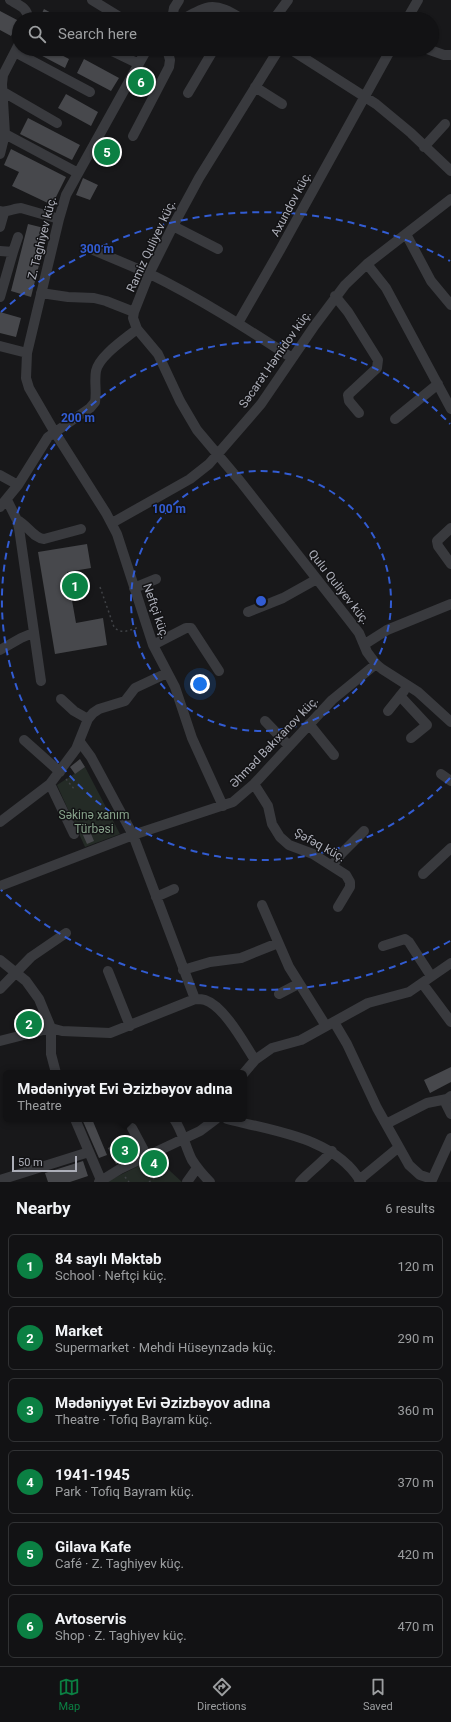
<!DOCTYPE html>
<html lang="en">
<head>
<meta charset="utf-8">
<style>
	:root { --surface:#121214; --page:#1f2022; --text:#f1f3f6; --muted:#9c9ea0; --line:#313234; --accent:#0b8043 }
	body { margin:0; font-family:Roboto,sans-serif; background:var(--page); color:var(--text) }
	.scale { position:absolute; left:12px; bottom:10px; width:65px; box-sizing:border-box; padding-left:4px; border:2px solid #acaeb8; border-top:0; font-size:11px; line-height:14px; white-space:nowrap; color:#acaeb8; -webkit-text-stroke:3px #131315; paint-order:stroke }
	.you { position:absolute; left:200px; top:684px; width:14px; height:14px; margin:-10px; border:3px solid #fff; border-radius:50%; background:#1a73e8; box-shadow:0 0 0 6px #1a73e833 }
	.badge { display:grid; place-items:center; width:26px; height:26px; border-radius:50%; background:var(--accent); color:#fff; font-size:13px; font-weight:700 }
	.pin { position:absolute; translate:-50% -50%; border:2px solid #fff; box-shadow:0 1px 4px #0006 }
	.popup { position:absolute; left:3px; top:1070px; width:244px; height:52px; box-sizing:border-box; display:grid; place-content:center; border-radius:6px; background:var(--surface); filter:drop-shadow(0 1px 3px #0005); font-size:13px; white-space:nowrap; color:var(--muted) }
	.popup b { font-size:15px; color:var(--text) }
	.popup::after { content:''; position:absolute; left:50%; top:100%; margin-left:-8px; border:8px solid transparent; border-top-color:var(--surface) }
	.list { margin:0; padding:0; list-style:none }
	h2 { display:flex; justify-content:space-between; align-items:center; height:52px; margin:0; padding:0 16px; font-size:17px }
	h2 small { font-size:13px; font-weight:400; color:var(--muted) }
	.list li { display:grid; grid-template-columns:26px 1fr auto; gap:12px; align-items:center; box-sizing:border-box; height:64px; margin:0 8px 8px; padding:0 8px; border:1px solid var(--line); border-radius:6px }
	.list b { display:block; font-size:15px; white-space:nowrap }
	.list p { margin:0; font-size:13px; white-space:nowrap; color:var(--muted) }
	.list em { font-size:13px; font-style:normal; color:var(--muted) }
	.icon { flex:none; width:22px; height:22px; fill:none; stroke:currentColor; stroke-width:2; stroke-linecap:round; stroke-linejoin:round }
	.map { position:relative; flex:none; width:451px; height:1182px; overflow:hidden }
	.search { position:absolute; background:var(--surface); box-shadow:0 1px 3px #0004; left:12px; right:12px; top:12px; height:44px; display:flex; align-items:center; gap:10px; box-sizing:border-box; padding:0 14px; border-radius:22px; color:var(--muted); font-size:15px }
	.sheet { height:484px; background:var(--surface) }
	nav { display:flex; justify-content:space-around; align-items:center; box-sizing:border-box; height:56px; border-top:1px solid var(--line); background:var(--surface); font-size:11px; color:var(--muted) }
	nav a { display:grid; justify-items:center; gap:2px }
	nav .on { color:var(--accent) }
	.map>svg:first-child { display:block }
	.green { fill:#242b26 }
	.building { fill:#47484c }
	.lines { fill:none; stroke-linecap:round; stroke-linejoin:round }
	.path { stroke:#3f4145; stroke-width:1.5; stroke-dasharray:2 3; stroke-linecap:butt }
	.minor { stroke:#393a3e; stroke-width:10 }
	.ring { fill:none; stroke:#325cd3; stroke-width:2; stroke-dasharray:7 5 }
	.labels { text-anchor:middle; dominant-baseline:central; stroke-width:3; stroke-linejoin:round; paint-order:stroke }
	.street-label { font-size:12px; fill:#acaeb8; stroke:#131315 }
	.park-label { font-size:12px; fill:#85a089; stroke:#131315 }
	.centre { fill:#325cd3; stroke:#131315; stroke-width:2 }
	.ring-label { font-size:12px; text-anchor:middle; font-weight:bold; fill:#325cd3; stroke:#131315; stroke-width:3; stroke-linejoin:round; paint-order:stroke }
</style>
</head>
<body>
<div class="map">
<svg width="451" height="1182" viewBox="0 0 451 1182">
	<rect width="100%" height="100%" fill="#18181a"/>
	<path class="green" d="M85 767 120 834 85 847 57 785Z
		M159 1156 170 1171 182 1182H106Z"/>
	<path class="building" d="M44 9 62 19H39Z
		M0 11 19 21 11 36 0 30Z
		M29 49H50L69 59 65 68Z
		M84 59 119 78 111 91 77 73Z
		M66 94 98 112 91 126 58 108Z
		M28 118 80 145 72 160 20 134Z
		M11 149 66 177 52 205 12 186 19 172 4 165Z
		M83 178 98 185 90 200 76 195Z
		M28 224 48 229 31 297 11 291Z
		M0 312 21 318 16 337 0 333Z
		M87 544 91 568 67 572 76 623 103 618 107 645 55 654 38 552Z
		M80 759 85 767 75 774 70 767Z
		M86 822 94 841 87 844 79 826Z
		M451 1067V1082L430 1093 424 1080Z
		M82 1119H92L107 1155 99 1158Z
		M130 1138 138 1153 116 1164 108 1148Z
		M83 1161 88 1176 70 1182H48L45 1173Z"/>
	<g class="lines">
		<path class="path" d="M100 587 114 627C121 635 130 630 139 627
			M66 779 75 790
			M125 1177 129 1182
			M149 1182 166 1168"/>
		<path class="minor" d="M10 0C19 5 28 8 28 19
			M92 0 123 19
			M172 19 174 8 179 0
			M183 19C210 4 214 2 242 19
			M274 19 288 0
			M407 19 418 0
			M108 49 139 64
			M279 49 199 178 173 226 149 274 134 312 133 318 137 329 158 354 180 401 197 430 240 481 349 620 359 633 367 652 376 664 382 669 418 692 451 722
			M290 49 376 104 411 133 451 171
			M427 49 444 55H451
			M15 52 90 92
			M255 87 282 104
			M0 90 57 123
			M188 93 214 49
			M5 134 78 173
			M133 136 169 67 170 60 167 49
			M424 147 445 124
			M0 154 5 134 2 84 3 75 19 44
			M0 211C7 213 14 208 21 208L59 219
			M173 226 218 249
			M0 227 4 213
			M406 234 431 281 451 305
			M93 250C112 258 131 266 150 274 199 298 246 328 292 358
			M0 251 13 252 0 297
			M13 252 18 237
			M367 264 386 288 451 409
			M41 293 68 297 94 298 106 301 134 312
			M335 296 348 312 378 360 377 368 348 395 349 401 359 413
			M238 323 280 250 391 49
			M0 346 27 353 59 219 66 195 147 49
			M27 353 26 378 29 388 54 431 106 513 117 534 153 645 175 687 192 738 223 806
			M395 419 438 384
			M0 475 18 485
			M7 500 17 520 19 528 41 681
			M0 507 18 485 48 437 90 408 95 402C97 392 94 381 96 371 99 356 125 339 137 329
			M17 520C28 525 33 538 44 539L81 529
			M112 523 190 479 209 464 261 404 315 325 345 285 367 264 451 199
			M451 528 437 541 438 546 451 564
			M134 588 156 579
			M248 612 283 598 317 579
			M365 644 387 630 451 604
			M153 645 186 628H191L219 671
			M0 650 21 638 33 633
			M400 696 427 725 411 738
			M61 699 74 711 88 719
			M388 711 404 691
			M265 721 289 746
			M309 724 334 755
			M24 740 60 772
			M80 742 91 757 133 835 195 999
			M441 774 451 781
			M50 784 74 834
			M254 784 268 806 272 824 280 837 289 845 313 854 346 875 350 882V887L338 907
			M0 822 50 784 76 749 88 719 93 713 99 709 125 701 135 688 167 673
			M332 866 341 854 364 831
			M423 874 451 848
			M0 886 133 835 233 802 254 784 332 700 376 664
			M156 897 174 889
			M262 905 289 967 326 1026
			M383 946 405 939 409 942 431 976
			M0 960 26 981 39 999 51 1028V1054L56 1073
			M183 970 210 962 241 958 278 943
			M108 971 130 1026
			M422 983 451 1022
			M0 989 31 957 66 933
			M279 994 298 984
			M334 1022 347 1044 377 1108 409 1165 420 1175 432 1179
			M0 1041 51 1028 62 1031 110 1033 195 999C198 999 202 999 205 1000 224 1006 244 1043 255 1060
			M244 1073 255 1060 272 1048 301 1040 368 1003 409 992 451 963
			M451 1096 447 1099 446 1104 451 1114
			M75 1119 101 1180
			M174 1119C183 1132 185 1146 192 1160 197 1168 203 1175 210 1182
			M227 1119C272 1131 335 1137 361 1182
			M386 1124 427 1103 447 1099
			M132 1128 147 1156
			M0 1180 89 1152
			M359 1180 399 1147
			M99 1182 120 1169 200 1131 216 1119
			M187 1182 197 1168
			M300 1182C310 1171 322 1163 332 1151
			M431 1182 451 1138"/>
	</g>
	<g class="ring">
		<circle cx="261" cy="601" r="130"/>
		<path d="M450 778A259 259 0 1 1 450 424"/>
		<path d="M450 941A389 389 0 0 1 1 890M1 312A389 389 0 0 1 450 261"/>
	</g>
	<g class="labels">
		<g class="street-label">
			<text transform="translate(291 204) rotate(-62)">Axundov küç.</text>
			<text transform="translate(42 238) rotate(-76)">Z. Taghiyev küç.</text>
			<text transform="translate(151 246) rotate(-65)">Ramiz Quliyev küç.</text>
			<text transform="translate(275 359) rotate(-55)">Səcarət Həmidov küç.</text>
			<text transform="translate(339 587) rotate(52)">Qulu Quliyev küç.</text>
			<text transform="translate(156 611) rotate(71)">Neftçi küç.</text>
			<text transform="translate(274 742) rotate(-46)">Əhməd Bakıxanov küç.</text>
			<text transform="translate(320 845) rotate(29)">Şəfəq küç.</text>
		</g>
		<g class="park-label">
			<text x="94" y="815">Səkinə xanım<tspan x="94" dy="14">Türbəsi</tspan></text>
		</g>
	</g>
	<circle cx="261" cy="601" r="6" class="centre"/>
	<g class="ring-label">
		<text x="97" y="253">300 m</text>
		<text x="78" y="422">200 m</text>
		<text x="169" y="513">100 m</text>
	</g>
</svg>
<div class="scale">50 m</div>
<div class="you"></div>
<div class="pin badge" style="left:75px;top:586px">1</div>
<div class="pin badge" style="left:29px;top:1024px">2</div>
<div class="pin badge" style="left:125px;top:1150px">3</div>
<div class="popup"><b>Mədəniyyət Evi Əzizbəyov adına</b>Theatre</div>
<div class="pin badge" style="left:154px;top:1163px">4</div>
<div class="pin badge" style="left:107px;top:152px">5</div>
<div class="pin badge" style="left:141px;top:82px">6</div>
<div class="search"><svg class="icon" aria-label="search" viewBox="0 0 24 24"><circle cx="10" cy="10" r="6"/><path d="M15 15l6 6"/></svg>Search here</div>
</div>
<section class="sheet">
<h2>Nearby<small>6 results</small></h2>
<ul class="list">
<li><span class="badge">1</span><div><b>84 saylı Məktəb</b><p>School · Neftçi küç.</p></div><em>120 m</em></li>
<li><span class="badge">2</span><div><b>Market</b><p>Supermarket · Mehdi Hüseynzadə küç.</p></div><em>290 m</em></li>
<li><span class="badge">3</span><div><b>Mədəniyyət Evi Əzizbəyov adına</b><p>Theatre · Tofiq Bayram küç.</p></div><em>360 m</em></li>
<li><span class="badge">4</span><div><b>1941-1945</b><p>Park · Tofiq Bayram küç.</p></div><em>370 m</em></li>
<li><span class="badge">5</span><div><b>Gilava Kafe</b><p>Café · Z. Taghiyev küç.</p></div><em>420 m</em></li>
<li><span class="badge">6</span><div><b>Avtoservis</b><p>Shop · Z. Taghiyev küç.</p></div><em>470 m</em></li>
</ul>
</section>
<nav>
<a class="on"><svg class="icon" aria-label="map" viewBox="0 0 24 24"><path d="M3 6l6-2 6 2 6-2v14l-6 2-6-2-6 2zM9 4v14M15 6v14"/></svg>Map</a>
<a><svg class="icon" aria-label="directions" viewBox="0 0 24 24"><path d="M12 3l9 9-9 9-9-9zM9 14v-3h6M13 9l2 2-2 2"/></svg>Directions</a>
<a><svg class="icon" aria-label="saved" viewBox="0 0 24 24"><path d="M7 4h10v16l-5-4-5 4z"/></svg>Saved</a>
</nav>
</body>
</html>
